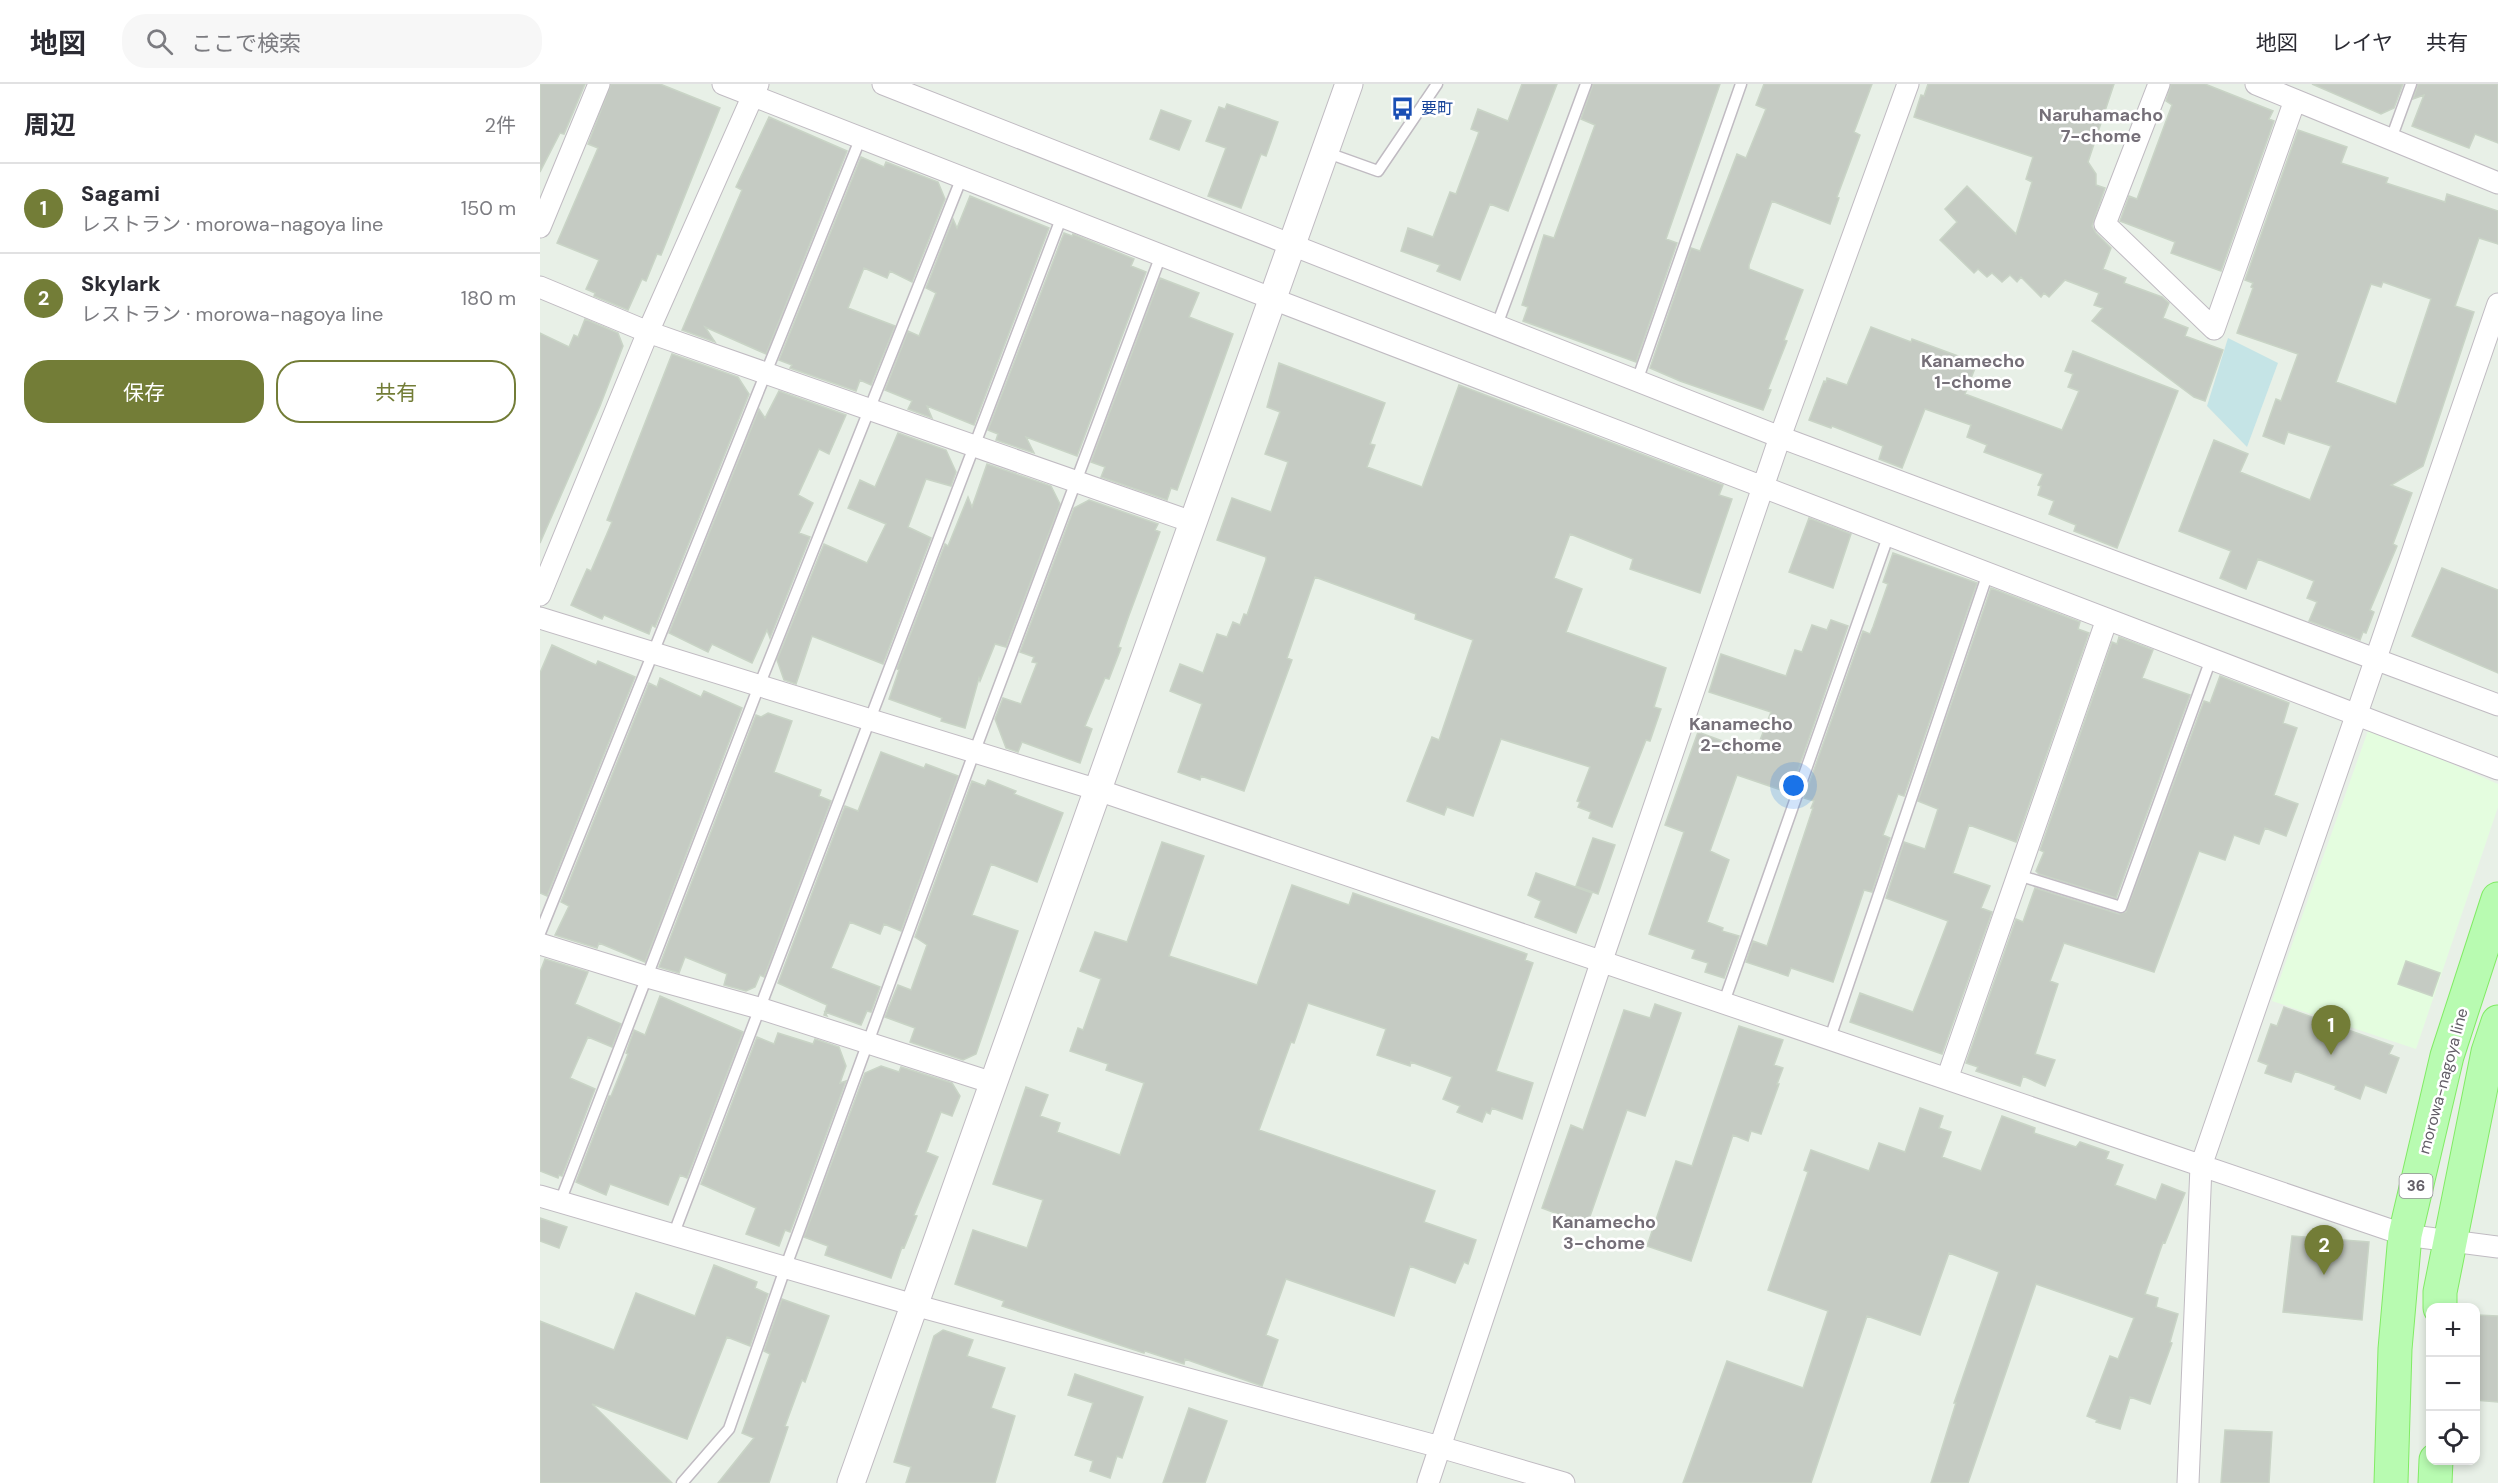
<!DOCTYPE html>
<html lang="ja">
<head>
<meta charset="utf-8">
<style>
	:root { --surface:#fff; --page:#f7f7f7; --text:#2b2b33; --muted:#7c7c81; --line:#e1e1e2; --accent:#737d37 }
	body { margin:0; font-family:"DM Sans","Noto Sans JP",sans-serif; background:var(--page); color:var(--text) }
	.controls { position:absolute; right:18px; bottom:18px; display:grid; overflow:hidden; border-radius:12px; box-shadow:0 3px 9px #0003 }
	.controls button { width:54px; height:54px; display:grid; place-items:center; padding:0; border:0; border-bottom:2px solid var(--line); background:var(--surface); color:var(--text); font:30px sans-serif }
	.you { position:absolute; left:1254px; top:702px; width:21px; height:21px; margin:-15px; border:4px solid #fff; border-radius:50%; background:#1a73e8; box-shadow:0 0 0 9px #1a73e833 }
	.badge { display:grid; place-items:center; width:39px; height:39px; border-radius:50%; background:var(--accent); color:#fff; font-size:20px; font-weight:700 }
	.pin { position:absolute; translate:-50% -50px; filter:drop-shadow(0 2px 3px #0008) }
	.pin::after { content:''; position:absolute; top:32px; width:21px; height:18px; background:inherit; clip-path:polygon(0 0,100% 0,50% 100%) }
	.list { margin:0; padding:0; list-style:none }
	h2 { display:flex; justify-content:space-between; align-items:center; height:78px; margin:0; padding:0 24px; font-size:26px }
	h2 small { font-size:20px; font-weight:400; color:var(--muted) }
	.list li { display:grid; grid-template-columns:39px 1fr auto; gap:18px; align-items:center; box-sizing:border-box; height:90px; padding:0 24px; border-top:2px solid var(--line) }
	.list b { display:block; font-size:22px; white-space:nowrap }
	.list p { margin:0; font-size:20px; white-space:nowrap; color:var(--muted) }
	.list em { font-size:20px; font-style:normal; color:var(--muted) }
	.actions { display:flex; gap:12px; padding:18px 24px }
	.actions a { flex:1; padding:14px 0; border:2px solid var(--accent); border-radius:24px; text-align:center; font-size:21px; color:var(--accent) }
	.actions .main { background:var(--accent); color:#fff }
	.icon { flex:none; width:33px; height:33px; fill:none; stroke:currentColor; stroke-width:2; stroke-linecap:round; stroke-linejoin:round }
	.map { position:relative; flex:none; width:1958px; height:1399px; overflow:hidden }
	header { display:flex; align-items:center; gap:36px; box-sizing:border-box; height:84px; padding:0 30px; background:var(--surface); border-bottom:2px solid var(--line) }
	header strong { font-size:28px }
	nav { display:flex; gap:33px; margin-inline-start:auto; font-size:21px }
	.search { width:420px; height:54px; background:var(--page); display:flex; align-items:center; gap:15px; box-sizing:border-box; padding:0 21px; border-radius:24px; color:var(--muted); font-size:22px }
	main { display:flex }
	aside { flex:1; background:var(--surface) }
	.map>svg:first-child { display:block }
	.commercial { fill:#e4fddf }
	.green { fill:#c5e4e6 }
	.building { fill:#c5cbc3; stroke:#c9d4c6; stroke-width:1.5; fill-rule:evenodd }
	.lines { fill:none; stroke-linecap:round; stroke-linejoin:round }
	.service-casing { stroke:#c0bbc2; stroke-width:13 }
	.minor-casing { stroke:#c0bbc2; stroke-width:23 }
	.tertiary-casing { stroke:#c0bbc2; stroke-width:29 }
	.primary-casing { stroke:#81eb65; stroke-width:35 }
	.service { stroke:#fff; stroke-width:10 }
	.minor { stroke:#fff; stroke-width:21 }
	.tertiary { stroke:#fff; stroke-width:27 }
	.primary { stroke:#b8fbb1; stroke-width:33 }
	.labels { text-anchor:middle; dominant-baseline:central; stroke-width:5; stroke-linejoin:round; paint-order:stroke }
	.shield { fill:#fff; stroke:#928e95; stroke-width:1.5 }
	.shield-label { font-size:15px; font-weight:bold; fill:#635e67 }
	.transit-label { font-size:16px; fill:#164399; stroke:#fff; text-anchor:start }
	.street-label { font-size:16px; fill:#635e67; stroke:#fff }
	.neighbourhood-label { font-size:18px; font-weight:bold; fill:#756f78; stroke:#fff }
</style>
</head>
<body>
<header>
<strong>地図</strong>
<div class="search"><svg class="icon" aria-label="search" viewBox="0 0 24 24"><circle cx="10" cy="10" r="6"/><path d="M15 15l6 6"/></svg>ここで検索</div>
<nav><a>地図</a><a>レイヤ</a><a>共有</a></nav>
</header>
<main>
<aside>
<h2>周辺<small>2件</small></h2>
<ul class="list">
<li><span class="badge">1</span><div><b>Sagami</b><p>レストラン · morowa-nagoya line</p></div><em>150 m</em></li>
<li><span class="badge">2</span><div><b>Skylark</b><p>レストラン · morowa-nagoya line</p></div><em>180 m</em></li>
</ul>
<div class="actions"><a class="main">保存</a><a>共有</a></div>
</aside>
<div class="map">
<svg width="1958" height="1399" viewBox="0 0 1958 1399">
	<rect width="100%" height="100%" fill="#e8f0e7"/>
	<path class="commercial" d="M1829 644 1958 700V723L1876 965 1732 917Z"/>
	<path class="green" d="M1688 254 1738 279 1707 363 1667 322Z"/>
	<path class="building" d="M0 0H45L24 50 20 49 0 88Z
		M71 0H120L180 24 121 171 117 170 106 197 102 195 88 226 54 212 55 209 46 205 59 176 17 159 58 64 48 60Z
		M982 0H1017L968 127 950 120 920 196 897 187 900 181 861 167 868 144 893 153 910 108 916 110 939 48 931 45 938 25 968 37Z
		M1053 0H1180L1126 155 1137 159 1096 278 983 237 988 223 982 221 1004 151 1014 154 1055 41 1041 35Z
		M1224 0H1332L1314 48 1320 51 1297 113 1299 114 1290 140 1232 117 1209 181V185L1263 206 1244 256 1247 257 1228 305 1231 306 1223 326 1140 297 1110 284 1151 164 1160 167 1197 70 1206 74 1226 25 1216 21Z
		M1388 0H1574L1548 78 1556 90V101L1565 104 1552 142 1556 149 1571 164 1563 185 1586 194 1584 199 1622 213 1629 219 1623 234 1648 244 1645 252 1683 266 1665 317 1654 313 1552 237 1563 224 1554 221 1559 209 1525 196 1509 213 1504 209 1501 213 1481 193 1477 198 1470 191 1462 198 1452 189 1447 193 1438 185 1434 189 1400 156 1417 138 1405 125 1427 102 1476 150 1492 98 1486 95 1493 73 1374 33 1381 11 1384 12Z
		M1631 0H1665L1733 27 1729 35 1734 37 1681 187 1631 169 1635 158 1580 137 1589 112 1597 115 1632 21 1626 17Z
		M1772 0H1863L1854 24 1841 30Z
		M1878 0H1958V59L1935 50 1929 64 1872 42 1884 11 1873 15Z
		M687 20 738 38 726 72 721 70 701 124 668 112 686 64 666 57 679 23 685 25Z
		M621 26 651 37 639 66 610 55Z
		M229 33 307 67 226 270 165 243 175 258 142 246 202 106 196 103Z
		M1758 46 1807 63 1801 79 1848 94 1846 99 1905 118 1907 110 1958 127V160L1939 154 1915 222 1934 228 1883 382 1851 401 1872 409 1853 460 1857 462 1830 526 1834 528 1826 549 1823 548 1820 556 1769 537 1777 518 1767 514 1774 497 1718 475 1706 505 1680 494 1691 467 1639 447 1674 356 1708 370 1700 388 1770 416 1791 362 1748 348 1744 360 1723 352 1736 315 1741 317 1758 270 1697 249 1713 204 1711 203 1713 199 1705 196ZM1843 198 1891 215 1856 320 1796 298 1831 200 1841 203Z
		M321 73 344 83 346 78 398 98 405 115 372 198 350 187 347 194 324 184 308 224 355 242 331 301 320 296 316 307 250 284 252 281 239 276Z
		M430 112 509 144 434 341 387 322 392 334 368 325 372 317 345 306 368 247 379 252 396 209 386 204 413 135 417 144Z
		M524 149 532 152 533 150 594 175 591 182 606 188 537 372 486 353 494 369 456 356 458 350 448 346Z
		M620 194 659 209 649 233 693 250 637 406 631 404 627 416 561 393 565 383 551 378Z
		M45 235 78 249 83 262 60 322 0 459V249L29 263 34 251 38 253Z
		M1331 243 1371 258 1372 255 1437 279 1425 310 1522 346 1539 307 1528 303 1533 290 1525 287 1533 267 1638 307 1577 464 1534 447 1536 441 1509 430 1514 417 1498 411 1501 402 1498 401 1503 390 1444 368 1447 361 1427 353 1431 341 1385 325 1362 384 1339 375 1343 362 1292 342 1291 344 1269 336 1284 297 1286 298 1287 294 1307 301Z
		M132 270 198 293 209 310 115 543 112 541 109 550 64 531 62 535 31 521 47 485 51 487 72 438 67 436Z
		M739 279 845 319 830 360 835 361 827 383 882 403 919 301 1183 401 1179 411 1192 415 1160 509 1090 485 1093 475 1030 450 1014 494 1042 505 1026 548 1126 584 1114 623 1121 625 1110 657 1106 656 1072 743 1049 734 1051 728 1038 723 1040 718 1037 717 1050 683 961 655 933 732 907 723 904 731 867 717 892 653 899 656 933 556 875 535 876 530 775 493 747 574 752 576 704 707 661 692 660 696 638 688 662 620 630 607 640 580 663 589 677 550 687 553 693 538 700 541 704 530 707 531 726 476V473L677 456 692 414 731 428 748 378 725 370 740 328 727 323Z
		M239 307 306 331 289 370 279 365 258 411 273 419 259 449 270 453 230 554 227 546 212 579 172 560 168 568 129 549 219 325 225 334Z
		M358 349 406 366 416 388 411 402 386 395 368 443 391 454 343 580 272 552 256 600 244 596 237 576 284 460 327 479 346 440 308 424 320 396 335 403Z
		M447 380 511 402 520 420 466 563 455 560 440 597 439 594 425 644 401 637 402 634 349 615 359 586 357 585 405 460 408 462 428 413 432 423Z
		M549 416 618 440 615 446 620 448 588 534 578 563 581 564 569 595 565 594 545 642 552 645 540 679 482 658 478 668 466 664 455 635 463 614 481 620 497 579 492 578 494 573 480 568 534 424Z
		M1269 434 1311 450 1293 504 1249 488Z
		M1353 469 1437 499 1364 712 1358 710 1343 751 1350 754 1332 808 1324 806 1293 898 1251 884 1248 892 1206 878 1213 857 1227 862 1273 724H1271L1274 717 1264 714 1323 547 1330 550 1333 543 1348 500 1343 498Z
		M1902 484 1958 506V589L1872 552Z
		M1451 504 1540 538 1538 545 1549 549 1476 758 1429 741 1413 789 1450 802 1441 824 1452 828 1402 970 1310 938 1320 909 1373 928 1408 837 1346 814 1364 758 1385 765 1398 725 1378 717Z
		M1291 536 1308 542 1250 709 1197 691 1170 767 1189 776 1167 838 1183 844 1182 847 1199 852 1184 894 1165 888 1168 879 1152 874 1155 866 1109 850 1144 748 1125 741 1158 648 1215 669 1231 628 1169 608 1181 570 1246 592 1255 566 1262 568 1272 541 1287 546Z
		M1579 553 1613 566 1602 594 1650 611 1576 814 1499 790 1496 787 1504 768 1500 766 1572 558 1577 560Z
		M12 561 56 581 58 577 95 593 7 812 0 809V589Z
		M1680 592 1749 619 1743 639 1757 644 1734 711 1758 720 1746 752 1725 744 1719 760 1694 751 1685 776 1659 767 1614 888 1524 859 1510 897 1518 900 1495 970 1515 976 1505 1002 1483 992 1480 1002 1436 987 1438 983 1426 979 1476 835 1483 838 1495 804 1579 830 1586 828 1664 617 1670 619Z
		M120 594 161 613 164 607 202 624 105 878 59 859 57 864 15 851 29 822 21 818 109 599 117 603Z
		M228 629 252 637 234 688 281 706 279 712 291 717 224 893 220 891 215 903 206 907 184 901 187 890 145 873 139 889 119 883 216 631 221 633Z
		M341 668 384 684 386 680 418 692 361 847 344 840 340 850 310 838 291 884 340 903 331 928 327 927 321 941 285 928 287 932 284 931 287 921 238 899 305 722 318 727Z
		M448 696 476 707 474 710 523 729 497 798 451 780 432 831 478 847 436 970 423 976 370 958 375 944 345 933 358 901 371 906 387 861 375 853 432 697 445 702Z
		M1053 754 1075 761 1058 810 1036 802Z
		M622 758 664 772 629 872 717 901 752 801 809 821 813 809 987 870 985 876 993 879 956 987 993 999 982 1035 952 1024 950 1030 946 1028 942 1038 917 1028 920 1022 903 1015 912 993 871 978 870 982 837 971 846 945 768 919 754 959 751 958 719 1046 895 1107 884 1138 936 1156 928 1180 924 1178 915 1199 870 1182 854 1232 746 1195 726 1251 738 1256 722 1302 645 1275 644 1280 605 1267 604 1269 462 1222 464 1217 415 1200 433 1146 487 1164 503 1116 453 1100 486 1003 508 1011 500 1032 520 1039 517 1048 580 1071 604 999 566 986 568 980 530 967 538 944 543 946 561 895 540 887 555 848 587 858Z
		M996 789 1052 809 1036 849 995 833 1001 817 988 811Z
		M5 875 48 888 35 920 81 940 72 963 48 953 30 994 55 1005 22 1092 19 1091 18 1094 0 1087V888Z
		M1866 877 1900 889 1892 912 1858 900Z
		M120 912 203 948 147 1094 140 1091 128 1121 70 1100 66 1111 36 1098 69 1012H71L88 970 86 969 94 946 105 951Z
		M1115 920 1141 929 1105 1032 1087 1026 1047 1141 1002 1124 1031 1041 1043 1046 1084 926 1110 934Z
		M1744 923 1853 962 1849 970 1859 974 1846 1009 1825 1001 1820 1015 1795 1005 1796 1002 1755 987 1751 998 1725 989 1728 981 1718 977 1731 940 1737 942Z
		M1199 942 1243 956 1234 981 1243 984 1237 1000H1239L1221 1050 1211 1047 1208 1057 1193 1051 1151 1177 1107 1162 1136 1077 1152 1082Z
		M238 949 273 960 275 955 299 963 306 982 300 999 306 997 250 1148 245 1146 239 1162 206 1150 216 1124 161 1100 217 953 234 960Z
		M341 982 359 988 361 983 412 999 420 1012 412 1032 401 1028 386 1068 398 1073 374 1131 377 1132 364 1164 362 1163 351 1194 285 1171 288 1162 264 1153 325 989Z
		M1380 1024 1403 1032 1399 1044 1411 1048 1402 1073 1441 1087 1462 1032 1495 1044 1494 1049 1536 1063 1540 1058 1569 1068 1566 1075 1583 1081 1575 1101 1616 1116 1622 1100 1645 1109 1625 1159 1623 1158 1605 1210 1618 1214 1616 1223 1638 1230 1630 1258 1632 1259 1610 1320 1590 1313 1580 1345 1556 1338 1557 1336 1547 1332 1570 1272 1578 1275 1594 1234 1496 1200 1428 1399H1391L1416 1319H1414L1459 1188 1409 1169 1380 1251 1327 1232 1271 1399H1143L1187 1277 1263 1304 1288 1227 1228 1206 1268 1088 1264 1086 1271 1066 1329 1087 1339 1059 1365 1068Z
		M0 1134 27 1143 19 1164 0 1157Z
		M1752 1152 1829 1158 1822 1236 1743 1228Z
		M174 1181 217 1198 215 1204 228 1210 210 1262 187 1253 147 1355 52 1320 132 1399H0V1237L74 1266 96 1209 155 1232Z
		M242 1215 289 1232 265 1298 262 1296 245 1342 248 1343 229 1399H178L214 1354 202 1349 230 1270 224 1267Z
		M1937 1231 1958 1232V1318L1935 1316Z
		M403 1246 433 1256 427 1272 465 1284 451 1324 475 1332 455 1399H366L371 1383 354 1378 394 1252Z
		M535 1290 603 1313 582 1374 577 1372 570 1394 550 1387 553 1377 535 1371 553 1319 528 1311Z
		M649 1324 687 1337 665 1399H623Z
		M1685 1346 1732 1348 1729 1399H1681Z"/>
	<g class="lines">
		<defs>
			<path id="service" d="M1851 55 1871 0
				M785 68 838 87 897 0
				M957 241 1046 0
				M1097 297 1201 0
				M1478 791 1581 823 1671 575
				M0 849 321 53
				M1184 918 1349 450
				M1290 954 1448 489
				M20 1118 219 602 422 93
				M134 1149 522 132
				M142 1399 189 1345 246 1182 434 669 621 171"/>
			<path id="minor" d="M183 0 733 215 1958 685
				M343 0 1240 353 1958 621
				M1619 0 1565 140 1674 245 1755 16
				M1716 0 1958 99
				M0 143 59 0
				M0 203 108 248 652 438
				M0 511 108 248 218 0
				M0 534 558 706 1865 1151 1958 1163
				M0 860 107 893 219 924 453 999
				M1407 995 1567 535
				M0 1112 374 1221 900 1363 1024 1399
				M888 1399 1062 876 1240 353 1368 0
				M1648 1399 1661 1082 1958 220"/>
			<path id="tertiary" d="M311 1399 809 0"/>
			<path id="primary" d="M1900 1224V1208L1948 968 1958 938
				M1851 1399 1855 1265 1865 1151 1907 972 1958 815
				M1895 1399 1896 1376"/>
		</defs>
		<use href="#service" class="service-casing"/>
		<use href="#minor" class="minor-casing"/>
		<use href="#tertiary" class="tertiary-casing"/>
		<use href="#primary" class="primary-casing"/>
		<use href="#service" class="service"/>
		<use href="#minor" class="minor"/>
		<use href="#tertiary" class="tertiary"/>
		<use href="#primary" class="primary"/>
	</g>
	<defs>
		<symbol id="bus-bare" viewBox="-9 -9 18 18"><path d="M-5-6H5V4H4V6H2V4H-2V6H-4V4H-5ZM-3.5-4V0h7V-4ZM-3.5 1.2v1.5H-2V1.2ZM2 1.2v1.5H3.5V1.2Z" fill="#1a4fb4" stroke="#fff" stroke-width="2.5" paint-order="stroke"/></symbol>
	</defs>
	<g fill-rule="evenodd">
		<use href="#bus-bare" x="846" y="8" width="33" height="33"/>
	</g>
	<g class="labels">
		<rect class="shield" x="1859.5" y="1090" width="33" height="24" rx="4.5"/>
		<g class="shield-label">
			<text x="1876" y="1102">36</text>
		</g>
		<g class="transit-label">
			<text x="881" y="24">要町</text>
		</g>
		<g class="street-label">
			<text transform="translate(1903 997) rotate(-75)">morowa-nagoya line</text>
		</g>
		<g class="neighbourhood-label">
			<text x="1561" y="31">Naruhamacho<tspan x="1561" dy="21">7-chome</tspan></text>
			<text x="1433" y="277">Kanamecho<tspan x="1433" dy="21">1-chome</tspan></text>
			<text x="1201" y="640">Kanamecho<tspan x="1201" dy="21">2-chome</tspan></text>
			<text x="1064" y="1138">Kanamecho<tspan x="1064" dy="21">3-chome</tspan></text>
		</g>
	</g>
</svg>
<div class="controls">
<button>+</button>
<button>−</button>
<button><svg class="icon" aria-label="locate" viewBox="0 0 24 24"><circle cx="12" cy="12" r="6"/><path d="M12 2v4M12 18v4M2 12h4M18 12h4"/></svg></button>
</div>
<div class="you"></div>
<div class="pin badge" style="left:1791px;top:971px">1</div>
<div class="pin badge" style="left:1784px;top:1191px">2</div>
</div>
</main>
</body>
</html>
